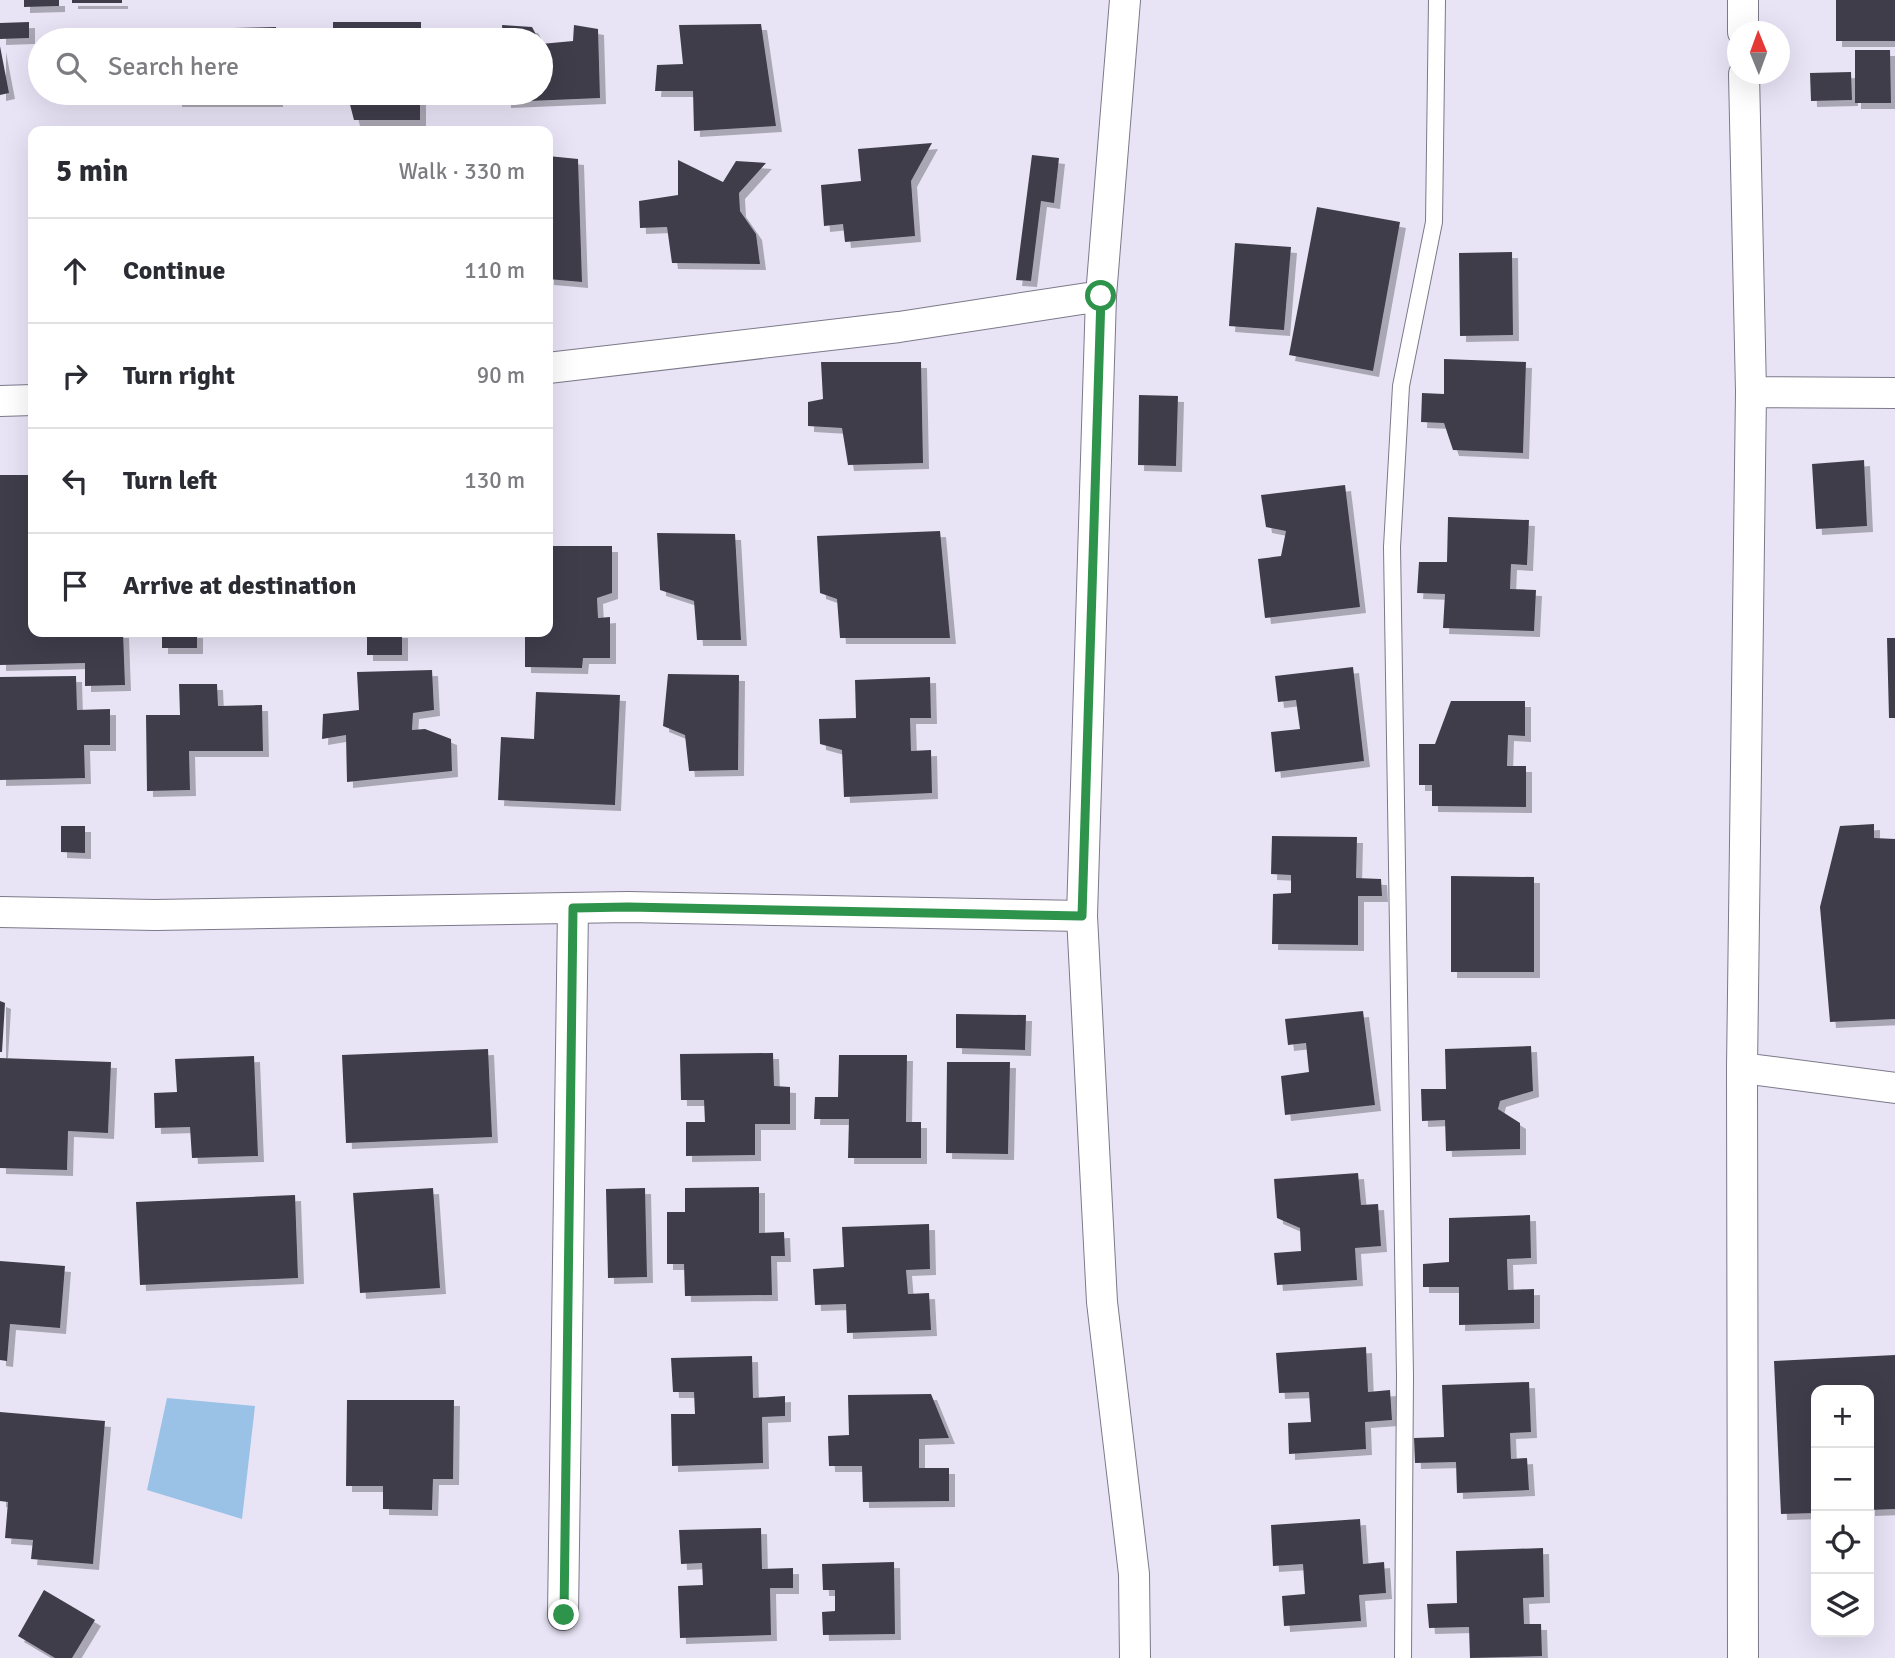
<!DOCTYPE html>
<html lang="en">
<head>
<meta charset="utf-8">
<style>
	:root { --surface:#fff; --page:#f7f7f7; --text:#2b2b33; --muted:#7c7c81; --line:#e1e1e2 }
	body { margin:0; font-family:Signika,sans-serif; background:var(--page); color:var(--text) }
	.controls { position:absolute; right:21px; bottom:21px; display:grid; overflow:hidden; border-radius:14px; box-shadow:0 7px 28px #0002 }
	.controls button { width:63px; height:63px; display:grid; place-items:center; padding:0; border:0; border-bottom:2px solid var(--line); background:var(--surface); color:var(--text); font:35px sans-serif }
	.compass { position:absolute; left:1727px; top:21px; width:63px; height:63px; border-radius:50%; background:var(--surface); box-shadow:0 7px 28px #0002; rotate:359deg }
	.stop { position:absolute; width:21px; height:21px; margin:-16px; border:5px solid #2e944b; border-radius:50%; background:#fff }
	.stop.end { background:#2e944b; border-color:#fff; box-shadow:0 2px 7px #0008 }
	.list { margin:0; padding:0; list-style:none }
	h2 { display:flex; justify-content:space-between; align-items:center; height:91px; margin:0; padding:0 28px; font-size:30px }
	h2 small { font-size:23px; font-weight:400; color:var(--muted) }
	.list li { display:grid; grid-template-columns:46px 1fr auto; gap:21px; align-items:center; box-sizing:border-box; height:105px; padding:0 28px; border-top:2px solid var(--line) }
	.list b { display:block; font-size:26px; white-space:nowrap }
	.list em { font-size:23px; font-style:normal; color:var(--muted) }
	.icon { flex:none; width:38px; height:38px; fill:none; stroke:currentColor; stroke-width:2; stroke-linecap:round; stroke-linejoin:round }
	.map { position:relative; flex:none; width:1895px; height:1658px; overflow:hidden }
	.search { position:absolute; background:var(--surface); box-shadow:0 7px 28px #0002; left:28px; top:28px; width:525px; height:77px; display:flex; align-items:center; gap:18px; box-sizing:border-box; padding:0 24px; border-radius:38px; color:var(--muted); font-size:26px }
	.panel { position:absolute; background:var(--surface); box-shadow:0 7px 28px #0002; left:28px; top:126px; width:525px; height:511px; border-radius:14px }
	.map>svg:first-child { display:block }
	.water { fill:#9ac1e6 }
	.building { fill:#403d4b; filter:url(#shadow) }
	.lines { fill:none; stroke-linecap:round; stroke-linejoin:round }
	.service-casing { stroke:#7c7989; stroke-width:18 }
	.minor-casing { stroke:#7c7989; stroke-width:32 }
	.service { stroke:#fff; stroke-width:16 }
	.minor { stroke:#fff; stroke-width:30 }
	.route { stroke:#2e944b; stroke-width:9 }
</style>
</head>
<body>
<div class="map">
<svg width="1895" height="1658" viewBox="0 0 1895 1658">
	<defs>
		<filter id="shadow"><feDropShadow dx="6" dy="6" stdDeviation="0" flood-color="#0004"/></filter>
	</defs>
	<rect width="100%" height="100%" fill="#e8e4f6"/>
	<path class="water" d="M167 1398 255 1406 242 1519 147 1490Z"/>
	<path class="building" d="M24 0H59V6L24 7Z
		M72 0H122V3H72Z
		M1836 0H1895V41H1836Z
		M29 22V38L0 39V23Z
		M333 22H421V40H333Z
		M761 24 776 126 694 131 693 91H655L657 65 683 64 679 25Z
		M502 25 532 27 539 40H503Z
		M574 25 598 29 600 98 505 102V93H541V44L573 41Z
		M276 27V40H235L234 28Z
		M176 33 208 34V40H176Z
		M0 46 9 93 0 95Z
		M1855 50H1890L1891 103H1855Z
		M1851 72 1852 100 1811 101 1810 73Z
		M176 93H277V101H176Z
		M347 93H420V120H354Z
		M932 143 911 181 915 236 845 242 843 224 824 226 821 185 861 181 858 149Z
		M1032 155 1059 158 1054 203 1041 201 1031 281 1016 280Z
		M548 156 578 159 582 282 548 279Z
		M678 160 723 182 736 161 766 163 739 193 740 211 756 234 760 264 672 263 667 227 640 228 639 201 678 195Z
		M1317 207 1400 222 1373 371 1289 355Z
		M1235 243 1291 247 1284 330 1229 326Z
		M1512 252 1513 335 1460 336 1459 253Z
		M1444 359 1526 362 1523 453 1453 450 1444 423 1421 422 1422 393 1444 394Z
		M821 362H921L923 463 848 465 842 428 808 426V402L823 399Z
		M1139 395 1178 396 1176 466 1138 465Z
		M1864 460 1867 526 1816 529 1812 464Z
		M0 475H33V632H123L125 685 85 686V663L0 665Z
		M1345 485 1360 607 1265 618 1258 559 1281 556 1286 531 1266 527 1261 495Z
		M1448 517 1529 520 1527 565 1511 564 1510 589 1536 590 1534 631 1443 628 1445 594 1417 593 1419 562H1447Z
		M940 531 950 638H840L837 599 820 593 817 536Z
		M657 533 735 534 741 640H697L694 601 660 590Z
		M548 546H612V593L597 598 598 618 610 617V658H583L582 668 525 667V632H548Z
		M162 632H197V648H162Z
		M367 632H402V655H367Z
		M1887 638H1895V718H1889Z
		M1353 667 1364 761 1275 772 1271 732 1300 729 1296 700 1278 702 1275 676Z
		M432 670 434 710 413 713 412 730 425 729 451 739 452 771 347 782 346 735 322 739 323 714 359 710 357 672Z
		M668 674 739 675 738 770 689 771 685 735 663 726Z
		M76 676 77 710 110 709V745H84L85 778 0 780V677Z
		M930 677 931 718H910L911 751 931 750 932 793 844 797 842 750 820 744 819 719 856 718 855 680Z
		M179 684H217L218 706 262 705 263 751H189L190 790 147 791 146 715H180Z
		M536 692 620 695 615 805 498 800 501 737 534 739Z
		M1451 701H1525V736L1508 735 1507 766H1526V807L1432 806V785H1419V744H1435Z
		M1874 824V838L1895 839V1019L1830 1022 1820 907 1840 826Z
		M61 826H85V853L61 852Z
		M1272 836 1357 837 1356 878 1381 879 1382 896H1358V945L1272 944 1273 894 1291 893V875L1271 874Z
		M1451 876 1534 877V972H1451Z
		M0 1001 5 1003 2 1052H0Z
		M1363 1011 1375 1105 1285 1115 1281 1076 1309 1072 1306 1043 1288 1045 1285 1019Z
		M956 1014 1026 1015 1025 1050 956 1048Z
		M1531 1046 1533 1091 1500 1101 1498 1109 1520 1123V1149L1446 1151 1445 1120 1422 1121 1421 1089H1446L1445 1049Z
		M488 1049 492 1137 346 1143 342 1055Z
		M773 1053 774 1086 790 1087V1124H755V1155L686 1156V1122H705L704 1100H681L680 1054Z
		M839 1055H907L906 1122H921V1158H848L849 1119H814L815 1097H838Z
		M254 1056 258 1156 192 1158 190 1127 155 1128 154 1093 177 1092 175 1059Z
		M0 1058 111 1062 108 1133 68 1131 67 1170 0 1168Z
		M947 1062H1010L1008 1154 946 1153Z
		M1358 1173 1361 1205 1378 1204 1381 1246 1355 1248 1357 1280 1277 1285 1274 1253 1301 1251 1300 1228 1277 1218 1274 1179Z
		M759 1187V1233L784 1232 785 1256H771L772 1295 685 1296 684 1264H667V1212H685V1188Z
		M433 1188 440 1288 360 1293 353 1193Z
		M645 1188 647 1277 608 1278 606 1189Z
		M295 1195 298 1278 140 1285 136 1202Z
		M1530 1215 1531 1258 1507 1259 1508 1290 1534 1289V1323L1459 1325V1287H1423V1264L1449 1262V1218Z
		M929 1224 930 1269 906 1270 908 1294 929 1293 931 1330 847 1333 846 1304 815 1305 813 1269 844 1267 842 1227Z
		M0 1261 65 1266 60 1328 10 1324 7 1361 0 1360Z
		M1366 1347 1368 1392 1390 1390 1392 1420 1365 1422 1366 1449 1289 1454 1288 1423 1311 1422 1309 1392 1279 1393 1276 1353Z
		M1895 1355V1509L1869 1510V1390H1816V1513L1781 1514 1774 1361Z
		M752 1356 753 1398 785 1396V1416L762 1417 763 1463 672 1466 671 1414H695L694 1392H673L671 1358Z
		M1529 1382 1531 1432 1510 1433 1511 1459 1527 1458 1529 1490 1457 1493 1456 1462 1415 1463 1414 1438 1444 1437 1442 1385Z
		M931 1394 949 1438 919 1439V1468H949V1501L863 1502 862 1466H829L828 1436 849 1435 848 1395Z
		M347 1400H454L453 1479H433L432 1510 383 1509V1486H346Z
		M0 1412 105 1421 93 1564 31 1559 33 1540 5 1538 8 1502 0 1501Z
		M1360 1519 1363 1564 1384 1562 1386 1593 1359 1595 1361 1621 1284 1626 1282 1596 1305 1594 1303 1564 1273 1566 1271 1525Z
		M761 1528 762 1569 793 1568V1588H770L771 1635 680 1638 678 1586 703 1585 702 1563 681 1564 679 1530Z
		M1543 1548 1544 1597 1523 1598 1524 1624H1541L1542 1656 1470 1658 1469 1627 1429 1628 1427 1604 1457 1603 1456 1551Z
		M894 1562 895 1634 823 1635 822 1612 835 1611V1590H823L822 1564Z
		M44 1590 95 1620 72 1658H55L18 1636Z"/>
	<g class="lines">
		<defs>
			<path id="service" d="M1403 1658 1405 1376 1392 547 1401 386 1434 222 1437 0"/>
			<path id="minor" d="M1125 0 1101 296 1082 916 1102 1302 1134 1574 1135 1658
				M1743 0V32
				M548 368 899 327 1101 296
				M1751 392 1895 393
				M0 401 33 400
				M0 912 155 915 628 907 1082 916
				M1742 1068 1895 1088
				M563 1615 573 908
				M1743 1658 1742 1068 1751 392 1744 74"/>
		</defs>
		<use href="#service" class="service-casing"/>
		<use href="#minor" class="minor-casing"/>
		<use href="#service" class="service"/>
		<use href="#minor" class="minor"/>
	</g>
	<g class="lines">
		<path class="route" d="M564 1615 573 908 628 907 1082 916 1101 296"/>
	</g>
</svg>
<div class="controls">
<button>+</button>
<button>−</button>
<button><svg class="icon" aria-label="locate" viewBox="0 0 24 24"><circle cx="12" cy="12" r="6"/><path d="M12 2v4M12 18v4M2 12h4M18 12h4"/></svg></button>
<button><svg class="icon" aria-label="layers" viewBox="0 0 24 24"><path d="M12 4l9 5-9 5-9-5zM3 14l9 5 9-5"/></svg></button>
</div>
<svg class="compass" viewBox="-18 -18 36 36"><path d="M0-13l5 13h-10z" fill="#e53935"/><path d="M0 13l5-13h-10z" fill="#7c7c81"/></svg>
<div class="stop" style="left:1101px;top:296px"></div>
<div class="stop end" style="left:564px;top:1615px"></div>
<div class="search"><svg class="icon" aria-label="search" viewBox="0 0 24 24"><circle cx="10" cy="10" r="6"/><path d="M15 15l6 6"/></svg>Search here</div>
<section class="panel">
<h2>5 min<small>Walk · 330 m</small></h2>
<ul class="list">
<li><svg class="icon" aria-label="ahead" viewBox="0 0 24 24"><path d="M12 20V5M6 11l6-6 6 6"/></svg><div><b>Continue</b></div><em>110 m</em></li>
<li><svg class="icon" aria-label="right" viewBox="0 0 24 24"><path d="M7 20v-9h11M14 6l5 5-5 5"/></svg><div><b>Turn right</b></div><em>90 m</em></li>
<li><svg class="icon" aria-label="left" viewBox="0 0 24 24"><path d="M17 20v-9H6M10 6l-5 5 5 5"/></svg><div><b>Turn left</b></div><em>130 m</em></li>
<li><svg class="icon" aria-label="arrive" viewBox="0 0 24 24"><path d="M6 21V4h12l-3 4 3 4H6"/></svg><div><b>Arrive at destination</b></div></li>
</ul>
</section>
</div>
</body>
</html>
